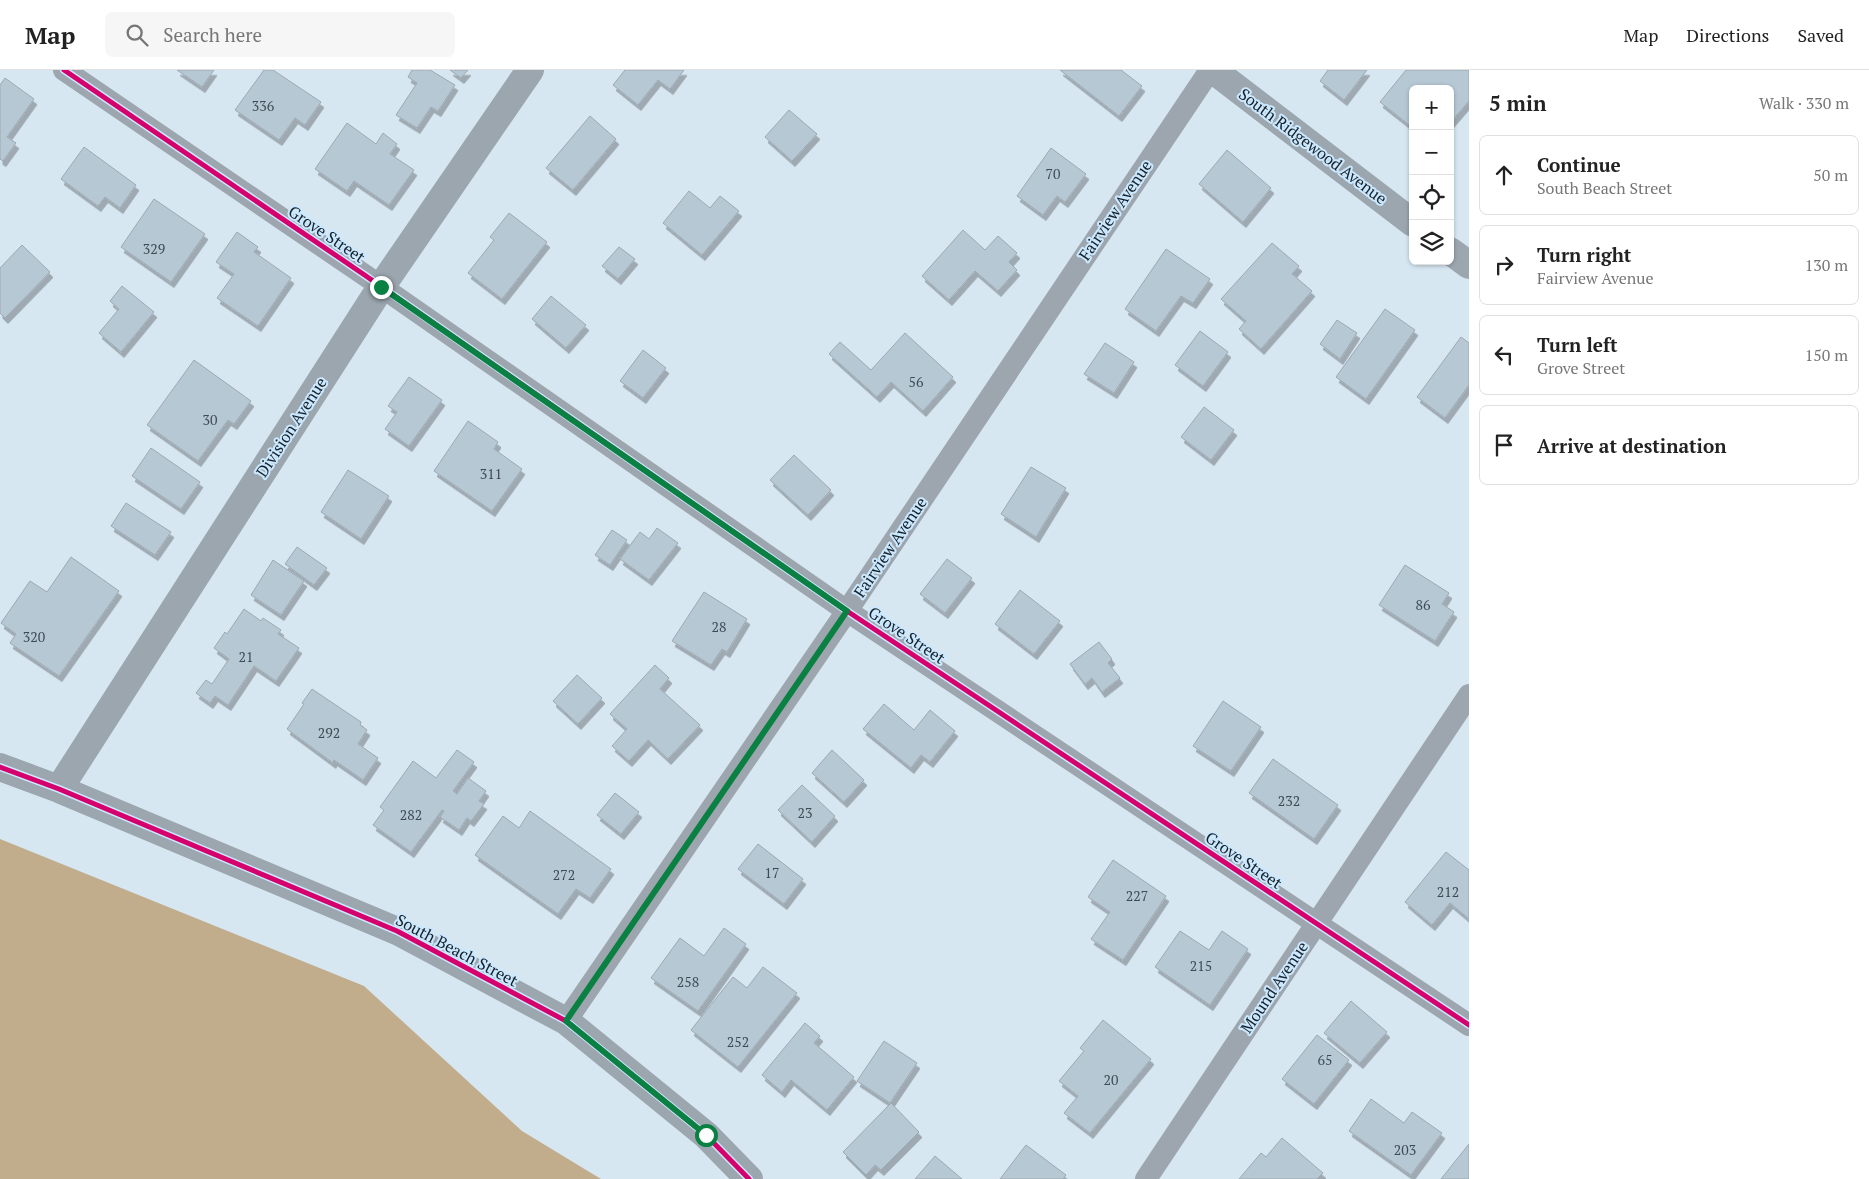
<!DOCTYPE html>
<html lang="en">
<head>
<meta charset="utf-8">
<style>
	:root { --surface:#fff; --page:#f6f6f6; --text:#222; --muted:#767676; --line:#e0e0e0 }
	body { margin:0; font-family:"PT Serif",serif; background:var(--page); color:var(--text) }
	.controls { position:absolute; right:15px; top:15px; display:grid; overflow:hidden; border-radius:8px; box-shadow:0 1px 4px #0004 }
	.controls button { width:45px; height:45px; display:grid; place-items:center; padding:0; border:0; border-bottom:1px solid var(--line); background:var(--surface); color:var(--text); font:25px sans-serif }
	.stop { position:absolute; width:15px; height:15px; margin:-11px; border:4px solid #0b8043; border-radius:50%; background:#fff }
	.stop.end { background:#0b8043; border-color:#fff; box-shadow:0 1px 5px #0008 }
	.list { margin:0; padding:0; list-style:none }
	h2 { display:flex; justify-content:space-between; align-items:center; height:65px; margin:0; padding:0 20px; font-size:21px }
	h2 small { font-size:16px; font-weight:400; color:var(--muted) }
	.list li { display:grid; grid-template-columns:32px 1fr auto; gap:15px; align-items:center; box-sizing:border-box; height:80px; margin:0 10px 10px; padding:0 10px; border:1px solid var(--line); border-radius:8px }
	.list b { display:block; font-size:19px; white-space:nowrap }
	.list p { margin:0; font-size:16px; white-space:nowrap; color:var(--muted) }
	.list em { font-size:16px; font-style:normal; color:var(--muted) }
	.icon { flex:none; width:28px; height:28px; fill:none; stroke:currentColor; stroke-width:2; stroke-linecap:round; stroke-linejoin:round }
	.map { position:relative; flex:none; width:1469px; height:1109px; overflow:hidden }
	header { display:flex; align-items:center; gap:30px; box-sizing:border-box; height:70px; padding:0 25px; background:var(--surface); border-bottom:1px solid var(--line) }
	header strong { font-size:24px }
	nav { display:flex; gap:28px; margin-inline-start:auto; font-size:18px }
	.search { width:350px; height:45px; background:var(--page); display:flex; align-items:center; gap:12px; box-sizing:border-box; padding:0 18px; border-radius:8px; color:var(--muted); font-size:19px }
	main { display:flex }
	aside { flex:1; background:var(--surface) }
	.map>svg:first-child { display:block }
	.water { fill:#c1ac8b }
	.building { fill:#b7c8d5; stroke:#9ca8b1; filter:url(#shadow) }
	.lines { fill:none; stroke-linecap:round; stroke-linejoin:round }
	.street { stroke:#9da6ae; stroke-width:22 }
	.secondary { stroke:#9ba6af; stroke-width:28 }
	.cycleway-casing { stroke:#cbe8fe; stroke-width:8 }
	.cycleway { stroke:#d6006c; stroke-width:5 }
	.route { stroke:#0b8043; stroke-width:6 }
	.labels { text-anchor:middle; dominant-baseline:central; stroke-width:4; stroke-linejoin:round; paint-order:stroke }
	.number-label { font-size:14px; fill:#3e4b54 }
	.street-label { font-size:16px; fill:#162129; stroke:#cbe8fe }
</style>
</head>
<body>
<header>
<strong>Map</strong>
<div class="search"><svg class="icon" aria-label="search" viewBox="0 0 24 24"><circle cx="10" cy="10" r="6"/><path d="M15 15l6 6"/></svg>Search here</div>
<nav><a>Map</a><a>Directions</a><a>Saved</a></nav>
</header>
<main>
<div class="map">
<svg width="1469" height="1109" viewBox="0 0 1469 1109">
	<defs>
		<filter id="shadow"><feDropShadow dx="3" dy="5.5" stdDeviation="0" flood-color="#0004"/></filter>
	</defs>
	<rect width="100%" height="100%" fill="#d7e7f2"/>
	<path class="water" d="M0 769 364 916 522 1061 601 1109H0Z"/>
	<path class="building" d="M177 0H214L202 17Z
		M264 0H273L321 32 305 55 295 48 279 70 235 40Z
		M412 0H430L455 15 438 41 431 37 417 58 396 45 417 13 408 7Z
		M450 0H468L461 8Z
		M625 0H624H684L670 19 658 10 638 35 613 15Z
		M1060 0H1121L1142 16 1119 46Z
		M1328 0H1367L1344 30 1320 11Z
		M1406 0H1469V31L1450 53V19H1413V58L1380 32Z
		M5 8 34 29 7 67 16 73 3 91 0 89V15Z
		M789 40 817 64 792 91 765 67Z
		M590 46 616 69 573 120 546 98Z
		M347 53 376 74 383 63 397 74 390 84 414 100 389 135 354 111 347 121 315 99Z
		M84 77 136 115 120 138 105 127 98 136 61 109Z
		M1051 78 1086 104 1065 132 1057 126 1043 145 1017 126Z
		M1227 80 1271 118 1243 152 1199 114Z
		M689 121 710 138 720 126 739 141 702 185 663 153Z
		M154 129 205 164 171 212 121 177Z
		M509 143 547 172 502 229 468 203 494 170 490 167Z
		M963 160 985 180 998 166 1017 183 1009 192 1017 200 998 221 975 201 949 230 922 206Z
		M237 162 258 177 254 182 291 208 258 256 217 228 234 204 216 192Z
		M1272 173 1299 196 1292 204 1312 221 1261 279 1239 259 1246 251 1221 229Z
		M22 175 50 202 5 248 0 243V198Z
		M619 177 635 189 618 209 602 196Z
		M1166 179 1210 209 1193 233 1181 226 1156 261 1125 239Z
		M122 216 154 242 121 282 99 263 119 239 110 231Z
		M551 226 586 255 566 278 532 249Z
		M1385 239 1415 260 1366 329 1336 307Z
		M1337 250 1357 263 1340 289 1320 274Z
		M1200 261 1228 282 1203 316 1175 295Z
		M905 263 953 307 923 341 891 312 877 327 829 284 840 272 871 300Z
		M1461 267 1469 273V315L1445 348 1417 327Z
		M1105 273 1134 292 1114 323 1084 304Z
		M643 280 666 298 643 328 620 311Z
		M194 290 251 331 234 354 228 350 198 391 147 355Z
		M409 307 442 330 409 376 385 359 397 342 388 336Z
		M1204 337 1234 360 1211 390 1181 367Z
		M468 351 498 372 494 379 522 399 492 441 434 401Z
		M151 378 200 412 181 439 132 406Z
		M794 385 831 420 808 445 770 410Z
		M1031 397 1066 418 1036 467 1001 444Z
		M348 400 389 426 361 469 321 442Z
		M126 433 171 462 155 485 111 456Z
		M657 458 678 473 649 510 620 489 640 462 649 469Z
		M612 460 627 470 610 495 595 485Z
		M297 477 327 498 314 515 285 494Z
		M71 487 119 521 59 606 10 573 16 564 1 553 30 511 47 522Z
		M947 489 972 508 945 543 920 524Z
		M273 490 304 511 281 545 251 525Z
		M1405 495 1449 523 1442 534 1454 542 1435 571 1379 535Z
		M1020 520 1060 551 1034 584 995 554Z
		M704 522 747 549 727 582 722 579 711 595 672 571Z
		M244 539 261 551 263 548 281 560 278 564 299 578 276 611 254 596 228 635 215 626 210 633 196 623 206 610 212 614 229 589 214 578 225 562 227 564Z
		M1099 572 1112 589 1108 593 1120 608 1102 622 1092 608 1085 614 1070 594Z
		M655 595 669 608 660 619 700 655 668 689 648 670 629 691 612 676 627 659 610 644Z
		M577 605 602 628 578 654 553 631Z
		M312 619 361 652 360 655 367 660 358 674 378 688 363 710 334 690 333 693 287 659 304 634 302 633Z
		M1223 631 1261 657 1231 701 1193 676Z
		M884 634 914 660 930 640 955 661 930 692 921 685 911 698 863 659Z
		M457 680 474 692 453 721 457 724 468 708 486 721 479 731 484 734 471 751 467 748 459 760 440 747 444 741 442 740 411 782 373 755 384 740 380 737 413 691 436 708Z
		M832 680 864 710 844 732 812 703Z
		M1273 689 1338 735 1314 769 1249 723Z
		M802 715 835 746 812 772 778 740Z
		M615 723 639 742 621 764 597 745Z
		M530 741 611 799 590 828 576 819 558 844 475 785 503 746 519 758Z
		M758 774 803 809 784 834 738 799Z
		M1446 782 1469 800V849L1450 833 1432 855 1405 832Z
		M1113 790 1166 826 1123 890 1091 869 1110 842 1088 827Z
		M724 858 746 874 698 941 651 908 680 868 704 886Z
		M1180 861 1209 880 1222 861 1248 879 1210 935 1155 897Z
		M763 897 797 923 738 997 691 960 733 907 747 918Z
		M1351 931 1387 962 1360 993 1324 963Z
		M1103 950 1151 989 1090 1063 1064 1043 1078 1026 1059 1011 1084 981 1080 978Z
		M805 953 820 966 814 973 854 1007 827 1040 791 1010 782 1022 762 1005Z
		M1317 965 1349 990 1314 1034 1282 1009Z
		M884 971 917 993 890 1033 857 1011Z
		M1371 1029 1404 1053 1412 1042 1442 1063 1411 1105 1349 1061Z
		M891 1033 919 1062 881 1100 875 1095 866 1105 843 1082Z
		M1282 1068 1323 1103 1317 1109H1239L1261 1083 1266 1087Z
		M1469 1074V1109H1441Z
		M1026 1075 1066 1105 1063 1109H1000Z
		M935 1086 962 1109H915Z"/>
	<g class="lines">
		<path class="street" d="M64 0 366 206 847 541 1469 955
			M566 951 847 541 1210 0
			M1146 1109 1469 625"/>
		<path class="secondary" d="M1213 0 1413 153
			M1450 181 1469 195
			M0 697 59 719 397 861 566 951 706 1065 749 1109
			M59 719 381 217 530 0"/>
		<defs>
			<path id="cycleway" d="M64 0 366 206 847 541 1469 955
				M0 697 59 719 397 861 566 951 706 1065 749 1109"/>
		</defs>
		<use href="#cycleway" class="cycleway-casing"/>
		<use href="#cycleway" class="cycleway"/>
	</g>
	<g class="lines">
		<path class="route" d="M381 217 847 541 566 951 706 1065"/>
	</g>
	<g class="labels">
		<g class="number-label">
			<text x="263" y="35">336</text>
			<text x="1053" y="103">70</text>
			<text x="154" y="178">329</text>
			<text x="916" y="311">56</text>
			<text x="210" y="349">30</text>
			<text x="491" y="403">311</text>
			<text x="1423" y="534">86</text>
			<text x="719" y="556">28</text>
			<text x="34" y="566">320</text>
			<text x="246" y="586">21</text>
			<text x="329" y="662">292</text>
			<text x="1289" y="730">232</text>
			<text x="805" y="742">23</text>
			<text x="411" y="744">282</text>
			<text x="772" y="802">17</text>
			<text x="564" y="804">272</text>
			<text x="1448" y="821">212</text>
			<text x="1137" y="825">227</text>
			<text x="1201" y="895">215</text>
			<text x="688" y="911">258</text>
			<text x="738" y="971">252</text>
			<text x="1325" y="989">65</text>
			<text x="1111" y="1009">20</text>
			<text x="1405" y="1079">203</text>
		</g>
		<g class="street-label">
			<text transform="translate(1313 76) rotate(37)">South Ridgewood Avenue</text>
			<text transform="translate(1115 140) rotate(-56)">Fairview Avenue</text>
			<text transform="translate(327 164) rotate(34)">Grove Street</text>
			<text transform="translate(291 357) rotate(-57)">Division Avenue</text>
			<text transform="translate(890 477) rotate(-56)">Fairview Avenue</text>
			<text transform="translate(907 565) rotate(34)">Grove Street</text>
			<text transform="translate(1244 790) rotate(34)">Grove Street</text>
			<text transform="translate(457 880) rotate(28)">South Beach Street</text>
			<text transform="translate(1274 917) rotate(-56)">Mound Avenue</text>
		</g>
	</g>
</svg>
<div class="controls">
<button>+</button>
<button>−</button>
<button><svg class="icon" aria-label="locate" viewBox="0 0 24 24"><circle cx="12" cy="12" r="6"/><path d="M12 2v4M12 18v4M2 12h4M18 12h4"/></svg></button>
<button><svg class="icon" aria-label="layers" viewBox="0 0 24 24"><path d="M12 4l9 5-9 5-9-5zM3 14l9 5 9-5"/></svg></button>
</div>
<div class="stop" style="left:706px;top:1065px"></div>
<div class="stop end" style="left:381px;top:217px"></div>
</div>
<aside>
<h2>5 min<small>Walk · 330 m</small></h2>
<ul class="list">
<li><svg class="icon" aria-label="ahead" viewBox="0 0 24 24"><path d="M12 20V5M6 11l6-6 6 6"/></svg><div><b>Continue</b><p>South Beach Street</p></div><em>50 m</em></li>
<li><svg class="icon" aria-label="right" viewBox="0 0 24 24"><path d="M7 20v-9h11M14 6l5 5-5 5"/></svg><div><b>Turn right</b><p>Fairview Avenue</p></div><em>130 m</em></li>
<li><svg class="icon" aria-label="left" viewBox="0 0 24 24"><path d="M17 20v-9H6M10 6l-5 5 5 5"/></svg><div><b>Turn left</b><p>Grove Street</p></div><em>150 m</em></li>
<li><svg class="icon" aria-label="arrive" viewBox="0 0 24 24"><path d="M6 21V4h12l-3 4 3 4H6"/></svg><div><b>Arrive at destination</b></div></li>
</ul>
</aside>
</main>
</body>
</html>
